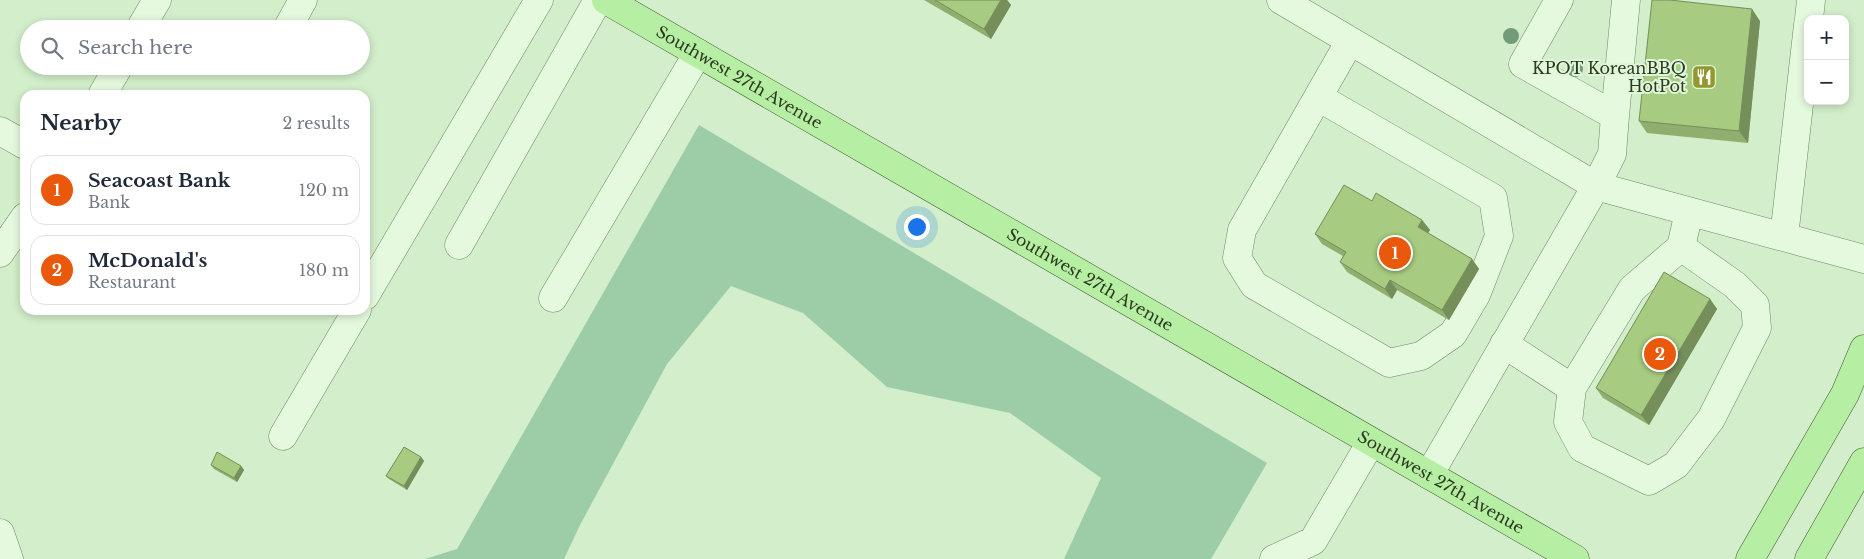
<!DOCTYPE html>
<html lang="en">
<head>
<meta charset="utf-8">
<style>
	:root { --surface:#fff; --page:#f2f2f3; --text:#1f2937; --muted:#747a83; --line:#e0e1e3; --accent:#ea580c }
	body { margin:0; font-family:"Libre Baskerville",serif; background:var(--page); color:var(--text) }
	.controls { position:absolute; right:15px; top:15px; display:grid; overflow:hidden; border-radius:10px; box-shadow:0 2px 8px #0003 }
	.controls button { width:45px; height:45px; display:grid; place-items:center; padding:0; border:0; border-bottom:1px solid var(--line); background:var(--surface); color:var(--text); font:25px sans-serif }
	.you { position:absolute; left:916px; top:226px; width:18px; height:18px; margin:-12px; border:4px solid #fff; border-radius:50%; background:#1a73e8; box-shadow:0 0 0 8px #1a73e833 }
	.badge { display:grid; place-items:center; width:32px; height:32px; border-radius:50%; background:var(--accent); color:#fff; font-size:16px; font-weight:700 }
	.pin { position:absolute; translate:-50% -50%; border:2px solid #fff; box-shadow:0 1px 5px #0006 }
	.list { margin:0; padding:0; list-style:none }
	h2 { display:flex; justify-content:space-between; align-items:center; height:65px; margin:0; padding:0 20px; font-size:21px }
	h2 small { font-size:16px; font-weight:400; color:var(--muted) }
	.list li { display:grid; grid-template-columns:32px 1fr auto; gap:15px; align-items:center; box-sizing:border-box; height:70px; margin:0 10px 10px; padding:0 10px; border:1px solid var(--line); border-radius:15px }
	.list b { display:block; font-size:19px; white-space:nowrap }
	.list p { margin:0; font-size:16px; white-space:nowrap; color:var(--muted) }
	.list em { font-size:16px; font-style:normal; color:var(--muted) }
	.icon { flex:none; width:28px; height:28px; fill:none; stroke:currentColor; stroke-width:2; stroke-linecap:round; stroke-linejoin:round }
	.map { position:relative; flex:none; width:1864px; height:559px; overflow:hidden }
	.search { position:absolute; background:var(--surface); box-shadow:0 2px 8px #0003; left:20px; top:20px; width:350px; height:55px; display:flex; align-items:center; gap:12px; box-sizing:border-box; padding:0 18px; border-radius:28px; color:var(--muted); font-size:19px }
	.panel { position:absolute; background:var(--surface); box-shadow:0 2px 8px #0003; left:20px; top:90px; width:350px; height:225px; border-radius:15px }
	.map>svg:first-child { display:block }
	.green { fill:#9dcda6 }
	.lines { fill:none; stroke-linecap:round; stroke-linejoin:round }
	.minor-casing { stroke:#708b5e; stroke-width:29 }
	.major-casing { stroke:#445932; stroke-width:29 }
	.minor { stroke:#e4f9dd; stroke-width:28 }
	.major { stroke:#b6efa3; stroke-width:28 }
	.tree { fill:#749b79 }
	.wall { fill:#90af6e }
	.shaded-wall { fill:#758e5a }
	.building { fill:#a7cb80; stroke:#758e5a }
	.labels { text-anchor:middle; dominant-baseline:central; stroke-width:4; stroke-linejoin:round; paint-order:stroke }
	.poi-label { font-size:16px; fill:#2d3b21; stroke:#e0f6d9; text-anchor:end }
	.street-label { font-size:16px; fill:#2d3b21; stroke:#e0f6d9 }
</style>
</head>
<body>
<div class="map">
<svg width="1864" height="559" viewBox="0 0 1864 559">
	<rect width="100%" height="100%" fill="#d2eeca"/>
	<path class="green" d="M699 125 1267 463 1211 559H1064L1101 478 1010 413 887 387 803 313 731 286 667 364 580 525 564 559H425L457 549Z"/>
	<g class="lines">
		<defs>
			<path id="minor" d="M1281 0 1596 186 1429 475
				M1559 0 1523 64 1615 116 1612 154 1596 186 1864 259
				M1809 19 1811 0
				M140 29 157 0
				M287 29 303 0
				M102 95 119 66
				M1318 97 1493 198 1499 236 1476 295 1453 334 1421 356 1389 363 1254 285 1237 258 1242 230 1350 41
				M1615 116 1626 0
				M0 131 25 145
				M1784 237 1808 25
				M459 245 598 0
				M1681 247 1735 285 1755 305 1757 328 1711 419 1676 465 1649 481 1582 448 1568 422 1572 388 1632 289 1681 247 1689 212
				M0 253 25 217
				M365 296 539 0
				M553 298 698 53
				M1504 344 1572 388
				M283 436 357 310
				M0 533 9 559
				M1274 559 1313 541 1371 442"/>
			<g id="major">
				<path id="s1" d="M606 0 1575 559"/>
				<path d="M1750 559 1845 394 1864 349"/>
				<path d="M1809 559 1864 462"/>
			</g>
		</defs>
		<use href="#minor" class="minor-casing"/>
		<use href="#major" class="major-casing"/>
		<use href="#minor" class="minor"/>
		<use href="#major" class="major"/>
	</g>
	<g class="tree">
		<circle cx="1511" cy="36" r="8"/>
		<circle cx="1575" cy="69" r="8"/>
	</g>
	<path class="wall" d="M924 0H1007L1011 5 991 39Z
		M1760 21 1748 143 1647 133 1639 121Z
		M1372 201 1422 220 1430 230 1428 233 1472 259 1479 269 1449 320 1397 290 1392 299 1347 272 1340 262 1343 256 1322 244 1315 234Z
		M1710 299 1717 309 1649 425 1603 398 1596 388Z
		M421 457 424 461 407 490 389 479 386 476Z
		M211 465 241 466 244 470 237 482 214 469Z"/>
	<path class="shaded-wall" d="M1001 0H1007L1011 5 991 39 984 29Z
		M1752 9 1760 21 1748 143 1739 131Z
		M1422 220 1430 230 1425 237 1418 227Z
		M1472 259 1479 269 1449 320 1442 310Z
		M1390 280 1397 290 1392 299 1385 289Z
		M1710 299 1717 309 1649 425 1641 415Z
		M421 457 424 461 407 490 404 486Z
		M241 466 244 470 237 482 234 478Z"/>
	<path class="building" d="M935 0H1001L984 29Z
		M1652 0H1670L1752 9 1739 131 1639 121Z
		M1344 185 1372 201 1376 193 1422 220 1418 227 1472 259 1442 310 1390 280 1385 289 1340 262 1346 252 1315 234Z
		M1664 272 1710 299 1641 415 1596 388Z
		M404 447 421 457 404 486 386 476Z
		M217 452 241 466 234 478 211 465Z"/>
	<defs>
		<symbol id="restaurant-square" viewBox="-11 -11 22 22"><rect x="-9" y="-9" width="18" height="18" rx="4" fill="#93982f" stroke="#e0f6d9"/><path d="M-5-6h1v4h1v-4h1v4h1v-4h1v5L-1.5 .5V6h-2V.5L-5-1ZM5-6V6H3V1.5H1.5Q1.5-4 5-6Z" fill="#fff"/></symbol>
	</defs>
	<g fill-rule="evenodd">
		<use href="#restaurant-square" x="1690" y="63" width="28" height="28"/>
	</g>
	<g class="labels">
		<g class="poi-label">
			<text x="1686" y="68">KPOT KoreanBBQ<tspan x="1686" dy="18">HotPot</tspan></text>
		</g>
		<g class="street-label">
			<text stroke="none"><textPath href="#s1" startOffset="154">Southwest 27th Avenue</textPath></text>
			<text stroke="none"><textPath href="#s1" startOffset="559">Southwest 27th Avenue</textPath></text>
			<text stroke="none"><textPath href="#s1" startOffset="964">Southwest 27th Avenue</textPath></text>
		</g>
	</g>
</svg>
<div class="controls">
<button>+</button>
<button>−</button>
</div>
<div class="you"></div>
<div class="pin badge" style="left:1395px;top:253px">1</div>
<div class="pin badge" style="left:1660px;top:354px">2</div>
<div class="search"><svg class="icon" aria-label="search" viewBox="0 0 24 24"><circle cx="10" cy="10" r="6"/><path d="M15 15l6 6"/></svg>Search here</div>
<section class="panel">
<h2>Nearby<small>2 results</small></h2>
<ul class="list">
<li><span class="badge">1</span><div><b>Seacoast Bank</b><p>Bank</p></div><em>120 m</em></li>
<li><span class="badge">2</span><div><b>McDonald's</b><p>Restaurant</p></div><em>180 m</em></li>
</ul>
</section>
</div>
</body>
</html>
